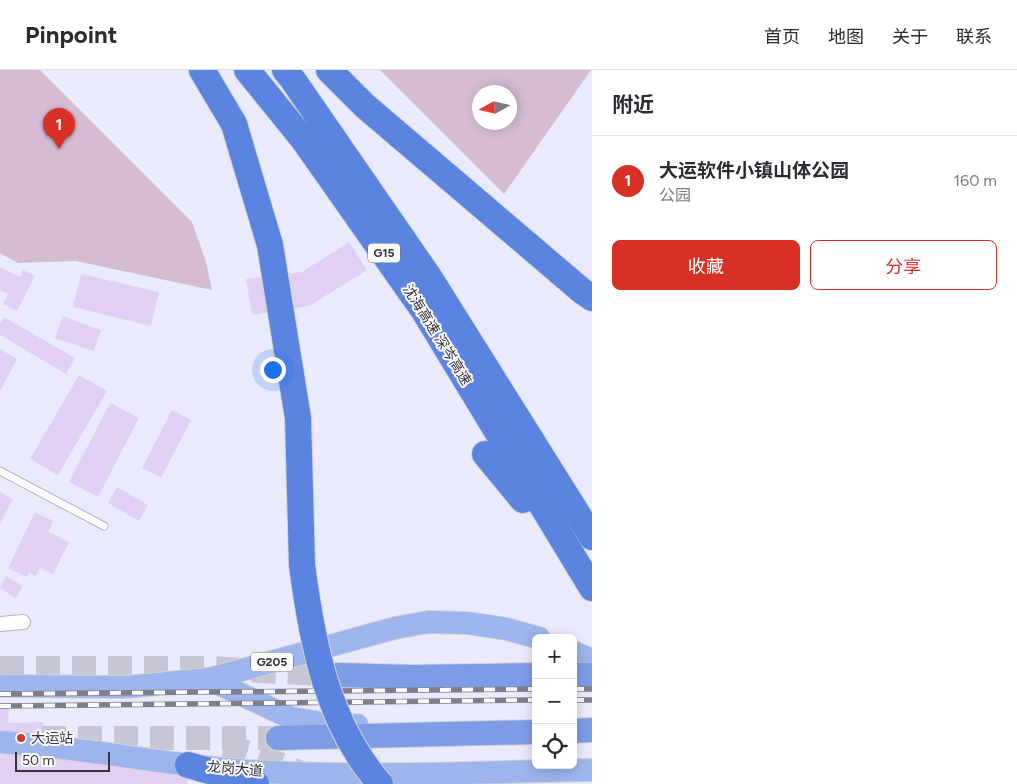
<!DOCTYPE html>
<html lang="zh">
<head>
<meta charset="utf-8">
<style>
	:root { --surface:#fff; --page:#f7f7f7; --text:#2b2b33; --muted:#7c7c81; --line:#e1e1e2; --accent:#d93025 }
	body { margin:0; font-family:Figtree,"Noto Sans SC",sans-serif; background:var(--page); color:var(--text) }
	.controls { position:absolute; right:15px; bottom:15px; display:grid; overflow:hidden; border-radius:8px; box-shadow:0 2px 12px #0003 }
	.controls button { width:45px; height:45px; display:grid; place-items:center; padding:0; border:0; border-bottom:1px solid var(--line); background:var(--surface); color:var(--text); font:25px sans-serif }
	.compass { position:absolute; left:472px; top:15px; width:45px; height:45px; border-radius:50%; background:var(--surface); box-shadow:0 2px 12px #0003; rotate:262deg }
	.scale { position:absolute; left:15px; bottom:12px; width:95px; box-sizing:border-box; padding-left:5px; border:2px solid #343440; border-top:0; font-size:14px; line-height:18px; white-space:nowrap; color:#343440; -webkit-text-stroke:4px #fafafa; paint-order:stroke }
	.you { position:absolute; left:272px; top:299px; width:18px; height:18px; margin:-12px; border:4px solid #fff; border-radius:50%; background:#1a73e8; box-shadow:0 0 0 8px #1a73e833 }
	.badge { display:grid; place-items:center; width:32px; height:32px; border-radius:50%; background:var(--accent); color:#fff; font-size:16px; font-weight:700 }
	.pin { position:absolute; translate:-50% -41px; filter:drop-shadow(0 1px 2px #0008) }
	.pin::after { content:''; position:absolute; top:26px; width:18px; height:15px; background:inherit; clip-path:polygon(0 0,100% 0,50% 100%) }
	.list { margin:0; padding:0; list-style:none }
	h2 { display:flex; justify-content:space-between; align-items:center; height:65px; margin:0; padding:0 20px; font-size:21px }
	h2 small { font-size:16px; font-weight:400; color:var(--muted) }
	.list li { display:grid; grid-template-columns:32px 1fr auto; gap:15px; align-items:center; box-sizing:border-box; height:90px; padding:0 20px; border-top:1px solid var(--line) }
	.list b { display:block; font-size:19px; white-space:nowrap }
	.list p { margin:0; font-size:16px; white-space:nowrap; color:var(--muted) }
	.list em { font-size:16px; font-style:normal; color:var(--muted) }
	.actions { display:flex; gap:10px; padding:15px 20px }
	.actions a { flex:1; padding:11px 0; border:1px solid var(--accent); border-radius:8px; text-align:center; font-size:18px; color:var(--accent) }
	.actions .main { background:var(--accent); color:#fff }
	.icon { flex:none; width:28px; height:28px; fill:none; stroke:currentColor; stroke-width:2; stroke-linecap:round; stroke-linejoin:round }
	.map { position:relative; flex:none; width:592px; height:714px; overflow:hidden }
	header { display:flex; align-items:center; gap:30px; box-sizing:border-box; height:70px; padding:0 25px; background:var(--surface); border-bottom:1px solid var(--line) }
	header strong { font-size:24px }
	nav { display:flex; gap:28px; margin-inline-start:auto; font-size:18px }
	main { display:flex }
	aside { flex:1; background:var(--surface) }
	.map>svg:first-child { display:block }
	.green { fill:#d5bcd3; fill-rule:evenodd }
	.building { fill:#e1d0f4 }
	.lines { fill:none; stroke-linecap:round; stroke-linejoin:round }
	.trunk-tunnel { stroke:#c6c6d7; stroke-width:24; stroke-dasharray:24 12; stroke-linecap:butt }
	.service-casing { stroke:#b2b1ce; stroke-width:9 }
	.minor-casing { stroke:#b2b1ce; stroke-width:16 }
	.primary-casing { stroke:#d2d2d5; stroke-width:24 }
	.trunk-casing { stroke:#d2d2d5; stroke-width:26 }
	.motorway-casing { stroke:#d2d2d5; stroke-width:28 }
	.service { stroke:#fff; stroke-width:7 }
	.minor { stroke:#fff; stroke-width:14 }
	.primary { stroke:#9db5ec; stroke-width:22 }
	.trunk { stroke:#7c9ce6; stroke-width:24 }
	.motorway { stroke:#5b84e0; stroke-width:26 }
	.rail-casing { stroke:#7e7e8d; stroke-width:5.5 }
	.rail { stroke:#fafafa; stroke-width:4; stroke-dasharray:11; stroke-linecap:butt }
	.motorway-bridge-casing { stroke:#d2d2d5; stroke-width:28; stroke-linecap:butt }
	.motorway-bridge { stroke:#5b84e0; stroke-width:26 }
	.poi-dot { fill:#c73c25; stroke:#fafafa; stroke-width:2 }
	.labels { text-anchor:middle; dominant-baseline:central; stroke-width:4; stroke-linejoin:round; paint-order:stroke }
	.shield { fill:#fafafa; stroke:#6f6f78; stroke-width:1 }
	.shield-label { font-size:12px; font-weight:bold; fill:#343440 }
	.street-label { font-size:14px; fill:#343440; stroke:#fafafa }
	.poi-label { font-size:14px; fill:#343440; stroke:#fafafa; text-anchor:start }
</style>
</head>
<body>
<header>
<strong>Pinpoint</strong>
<nav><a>首页</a><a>地图</a><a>关于</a><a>联系</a></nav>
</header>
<main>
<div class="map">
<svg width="592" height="714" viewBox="0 0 592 714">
	<rect width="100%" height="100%" fill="#eaeafd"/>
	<path class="green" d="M0 0H40L192 152 206 192 212 220 76 191 18 193 0 183Z
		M380 0H591L504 124ZM480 22H510V52H480Z"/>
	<path class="building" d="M349 172 367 200 309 236 252 245 246 209 302 202Z
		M0 197 20 207 23 200 35 206 17 241 3 234 8 224 0 220Z
		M81 204 159 222 151 256 73 237Z
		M63 246 101 260 94 281 55 268Z
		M4 247 75 288 66 304 0 265V254Z
		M0 279 17 289 0 321Z
		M79 305 107 321 58 405 30 389Z
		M110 333 139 348 98 427 69 412Z
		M172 340 191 350 161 408 142 398Z
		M117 417 148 435 139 451 108 433Z
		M0 422 13 429 0 453Z
		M35 442 53 451 48 462 69 472 53 504 40 498 36 506 29 503 27 507 8 498Z
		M6 506 23 516 16 528 0 518Z
		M9 636 8 653 43 652 41 685 190 689 187 714H0V637Z"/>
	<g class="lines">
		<path class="trunk-tunnel" d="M0 598H208L338 605
			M42 668H278
			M224 676C251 682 276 692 301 703"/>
		<defs>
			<path id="service" d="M0 401 104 456"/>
			<path id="minor" d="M0 554 23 552"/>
			<path id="primary" d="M573 582 592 590
				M209 609 291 648 334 655H357
				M0 616 126 617 209 609 395 558 428 552 467 553 507 559 539 568
				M0 672C83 677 165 695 248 701 361 708 478 702 592 700"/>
			<path id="trunk" d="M338 605 412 607 536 605
				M573 605H592
				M573 661 592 660
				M278 668 536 662"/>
			<path id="motorway" d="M202 0 234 54 270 175 298 348 302 495
				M247 0 303 69 424 241 592 518
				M285 0 293 10 429 207 592 467
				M329 0 365 36 582 221 592 228
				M485 384 523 430
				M188 695 256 714"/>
		</defs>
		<use href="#service" class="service-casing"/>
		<use href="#minor" class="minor-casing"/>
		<use href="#primary" class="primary-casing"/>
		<use href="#trunk" class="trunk-casing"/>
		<use href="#motorway" class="motorway-casing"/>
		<use href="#service" class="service"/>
		<use href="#minor" class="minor"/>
		<use href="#primary" class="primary"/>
		<use href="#trunk" class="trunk"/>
		<use href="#motorway" class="motorway"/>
		<defs>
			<path id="rail" d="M573 619H592
				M0 624 536 619
				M573 630H592
				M0 636 536 630"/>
		</defs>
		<use href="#rail" class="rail-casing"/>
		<use href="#rail" class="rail"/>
		<defs>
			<path id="motorway-bridge" d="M302 495C312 572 327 653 380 714"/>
		</defs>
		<use href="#motorway-bridge" class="motorway-bridge-casing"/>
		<use href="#motorway-bridge" class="motorway-bridge"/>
	</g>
	<circle class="poi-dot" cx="21" cy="668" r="5"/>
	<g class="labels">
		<g class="shield">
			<rect x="368" y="173.5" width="32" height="19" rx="4"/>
			<rect x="251" y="582.5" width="42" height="19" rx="4"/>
		</g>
		<g class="shield-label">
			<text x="384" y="183">G15</text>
			<text x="272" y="592">G205</text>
		</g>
		<g class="street-label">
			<text transform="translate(437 265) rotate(58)">沈海高速 深岑高速</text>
			<text transform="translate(235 699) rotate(5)">龙岗大道</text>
		</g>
		<g class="poi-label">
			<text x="31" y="668">大运站</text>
		</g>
	</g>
</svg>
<div class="controls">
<button>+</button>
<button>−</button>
<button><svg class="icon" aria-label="locate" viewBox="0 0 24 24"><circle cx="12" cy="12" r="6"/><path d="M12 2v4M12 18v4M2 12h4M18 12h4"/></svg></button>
</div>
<svg class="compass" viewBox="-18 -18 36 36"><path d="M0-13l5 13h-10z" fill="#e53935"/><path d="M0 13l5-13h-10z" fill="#7c7c81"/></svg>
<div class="scale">50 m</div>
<div class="you"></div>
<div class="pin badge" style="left:59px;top:79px">1</div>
</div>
<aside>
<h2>附近<small></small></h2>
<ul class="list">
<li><span class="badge">1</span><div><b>大运软件小镇山体公园</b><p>公园</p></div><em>160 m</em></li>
</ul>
<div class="actions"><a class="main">收藏</a><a>分享</a></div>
</aside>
</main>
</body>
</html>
